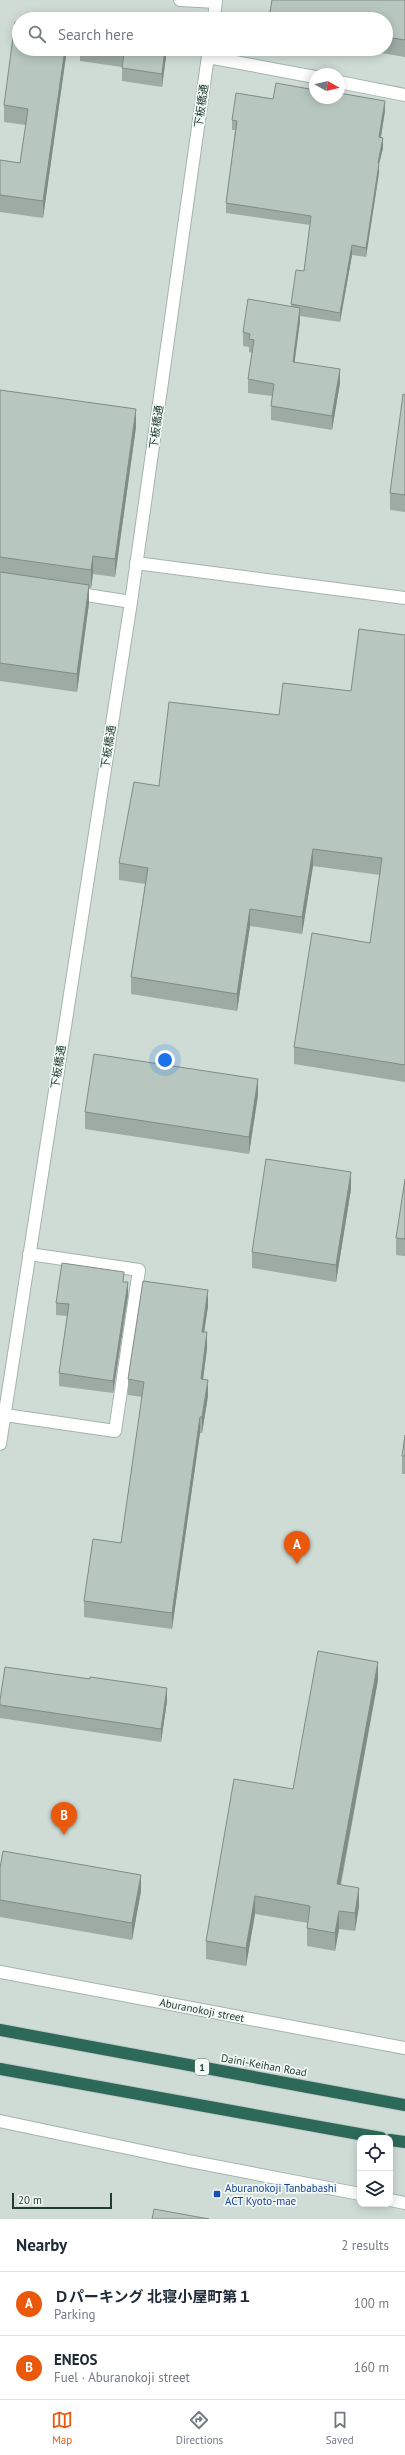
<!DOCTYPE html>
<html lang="en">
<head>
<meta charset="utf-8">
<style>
	:root { --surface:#fff; --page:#f6f6f7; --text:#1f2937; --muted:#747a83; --line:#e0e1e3; --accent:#ea580c }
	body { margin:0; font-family:"PT Sans","Noto Sans JP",sans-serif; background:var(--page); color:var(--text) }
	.controls { position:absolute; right:12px; bottom:12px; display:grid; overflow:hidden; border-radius:8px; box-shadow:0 2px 10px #0003 }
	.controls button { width:36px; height:36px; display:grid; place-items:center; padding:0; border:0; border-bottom:1px solid var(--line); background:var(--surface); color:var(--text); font:20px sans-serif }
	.compass { position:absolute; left:309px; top:68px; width:36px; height:36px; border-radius:50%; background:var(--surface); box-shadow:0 2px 10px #0003; rotate:98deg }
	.scale { position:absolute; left:12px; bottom:10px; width:100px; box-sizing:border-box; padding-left:4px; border:2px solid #213d33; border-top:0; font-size:11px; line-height:14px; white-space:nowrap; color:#213d33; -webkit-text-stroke:3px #f2f8f5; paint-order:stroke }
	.you { position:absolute; left:165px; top:1060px; width:14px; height:14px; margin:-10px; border:3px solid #fff; border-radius:50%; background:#1a73e8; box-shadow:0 0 0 6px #1a73e833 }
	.badge { display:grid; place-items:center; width:26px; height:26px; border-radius:50%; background:var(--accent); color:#fff; font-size:13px; font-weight:700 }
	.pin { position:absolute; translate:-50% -33px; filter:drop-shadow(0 1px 2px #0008) }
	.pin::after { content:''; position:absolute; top:21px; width:14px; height:12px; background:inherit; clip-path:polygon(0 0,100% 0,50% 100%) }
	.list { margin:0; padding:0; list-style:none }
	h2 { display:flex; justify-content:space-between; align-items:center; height:52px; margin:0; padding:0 16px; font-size:17px }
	h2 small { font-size:13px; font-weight:400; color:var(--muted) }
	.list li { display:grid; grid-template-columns:26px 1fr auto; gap:12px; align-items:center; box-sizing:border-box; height:64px; padding:0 16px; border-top:1px solid var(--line) }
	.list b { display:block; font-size:15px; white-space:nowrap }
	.list p { margin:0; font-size:13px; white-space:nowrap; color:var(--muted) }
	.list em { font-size:13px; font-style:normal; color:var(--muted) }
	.icon { flex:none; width:22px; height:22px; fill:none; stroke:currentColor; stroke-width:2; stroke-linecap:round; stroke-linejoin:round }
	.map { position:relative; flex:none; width:405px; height:2219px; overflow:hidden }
	.search { position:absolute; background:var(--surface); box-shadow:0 2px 10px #0003; left:12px; right:12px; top:12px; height:44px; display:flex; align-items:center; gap:10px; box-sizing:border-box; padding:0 14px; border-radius:22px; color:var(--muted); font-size:15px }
	.sheet { height:180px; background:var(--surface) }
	nav { display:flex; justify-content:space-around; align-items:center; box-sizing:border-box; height:56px; border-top:1px solid var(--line); background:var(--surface); font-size:11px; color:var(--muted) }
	nav a { display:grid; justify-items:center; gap:2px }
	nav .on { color:var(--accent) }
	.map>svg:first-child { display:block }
	.built { fill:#cfdcd5; fill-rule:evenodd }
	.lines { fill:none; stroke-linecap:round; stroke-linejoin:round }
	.minor-casing { stroke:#a4b4ad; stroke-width:14 }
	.tertiary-casing { stroke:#a4b4ad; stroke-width:14 }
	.motorway-casing { stroke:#c1c9c6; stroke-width:14 }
	.minor { stroke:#fff; stroke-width:12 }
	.tertiary { stroke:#fff; stroke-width:12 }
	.motorway { stroke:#2d6957; stroke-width:12 }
	.wall { fill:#9daba4 }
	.shaded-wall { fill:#808b86 }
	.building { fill:#b7c7bf; stroke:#808b86 }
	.transit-dot { fill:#1a4fb4; stroke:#f2f8f5; stroke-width:1.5 }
	.labels { text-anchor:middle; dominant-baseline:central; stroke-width:3.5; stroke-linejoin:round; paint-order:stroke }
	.shield { fill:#f2f8f5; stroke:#60756d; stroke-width:1 }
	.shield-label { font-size:10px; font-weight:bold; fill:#213d33 }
	.street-label { font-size:11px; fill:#213d33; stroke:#f2f8f5 }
	.transit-label { font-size:11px; fill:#164399; stroke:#f2f8f5; text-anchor:start }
</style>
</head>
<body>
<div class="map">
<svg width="405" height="2219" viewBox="0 0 405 2219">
	<rect width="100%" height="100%" fill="#e1ece6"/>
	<path class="built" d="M0 0H405V2219H0ZM19 19H386V49H19ZM315 74H339V98H315ZM360 2138H390V2204H360Z"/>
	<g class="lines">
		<defs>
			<path id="minor" d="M180 0 216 2
				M214 19 216 0
				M208 57 315 77
				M339 82 405 95
				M136 563 405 598
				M74 593 131 602
				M5 1415 115 1431 139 1270 29 1254
				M0 1444 131 602 209 49"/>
			<path id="tertiary" d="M0 1972 405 2048
				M0 2121 189 2161 360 2194
				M390 2200 405 2203"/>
			<path id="motorway" d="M0 2030 405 2105
				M0 2069 381 2138
				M390 2140 405 2142"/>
		</defs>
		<use href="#minor" class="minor-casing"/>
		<use href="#tertiary" class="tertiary-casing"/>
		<use href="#motorway" class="motorway-casing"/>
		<use href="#minor" class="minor"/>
		<use href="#tertiary" class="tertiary"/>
		<use href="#motorway" class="motorway"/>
	</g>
	<path class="wall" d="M272 0H405V57L357 49H386V19H269Z
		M67 49 43 218 0 212V160L20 163 26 125 4 122V105Z
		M80 49H167L162 87 122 81V67L80 61Z
		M273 99 385 111 381 138 383 148 379 164V173L366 257 352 255 340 322 300 316V321L294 362 340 383 332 430 271 420V406L272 396 248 393V379L252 353 249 352V347L243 346V332L291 306V304L304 271 310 225 226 213V203L235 130H232V120Z
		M0 390 136 427 115 577 93 574 91 588H89V603L77 692 0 681Z
		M405 395V512L390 510V493Z
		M405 635V1082L294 1064V1047L370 943 380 875 313 866 302 934 250 926 237 1011 131 994V977L145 884 119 880V863L159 786 279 715 351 691Z
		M258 1095 249 1154 85 1129V1112Z
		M405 1179V1256L396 1255V1238Z
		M351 1189 336 1282 252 1268V1252Z
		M124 1282 128 1295 113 1393 59 1386V1373L67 1316 56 1315V1303Z
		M208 1306 204 1332 207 1348 203 1379 208 1396 202 1433H200L172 1629 84 1617V1601L121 1543 142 1397 128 1395V1379Z
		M405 1435V1474H402V1456Z
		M90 1679 167 1701 161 1742 0 1718V1700Z
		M378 1680 341 1885 359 1906 355 1931 339 1929 335 1951 307 1946V1928L308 1923 255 1914 246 1966 206 1959V1941L293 1789Z
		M0 1868 141 1891 132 1940 0 1917Z"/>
	<path class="shaded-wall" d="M65 49H67L43 218V201Z
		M165 49H167L162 87V74Z
		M385 101V111L379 147V137Z
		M383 138V148L379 164V173L366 257V248L378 163Z
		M352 245V255L340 322V313Z
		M300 308V321L293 375V362Z
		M340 369V383L332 430V416Z
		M136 409V427L115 577V559Z
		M93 556V574L91 588V570Z
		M89 585V603L77 692V674Z
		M313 849V866L302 934V917Z
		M250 909V926L237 1011V994Z
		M258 1079V1095L249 1154V1137Z
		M351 1172V1189L336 1282V1265Z
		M128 1282V1295L113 1393V1381Z
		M208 1290V1306L202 1347V1332Z
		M207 1332V1348L201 1395V1379Z
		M208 1380V1396L202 1433V1417Z
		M200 1417V1433L172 1629V1613Z
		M378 1662V1680L337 1902V1884Z
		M167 1688V1701L161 1742V1729Z
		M141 1875V1891L132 1940V1923Z
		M359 1888V1906L355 1931V1913Z
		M255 1896V1914L246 1966V1948Z
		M339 1911V1929L335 1951V1933Z"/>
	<path class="building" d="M272 0H405V40L386 37V19H275L269 18Z
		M85 14 121 19H84Z
		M15 22H19V49H65L43 201 0 195V160L20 163 28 109 4 105Z
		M88 49H165L162 74 122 68 124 54Z
		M276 83 315 90V98H339V93L385 101 379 137 383 138 378 163 379 164 366 248 352 245 340 313 291 304 296 270 304 271 311 216 226 203 237 121 232 120 236 93 273 99Z
		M248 299 300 308 293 362 340 369 332 416 271 406 274 384 248 379 254 340 249 339 250 334 243 332Z
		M0 390 136 409 115 559 93 556 91 570 0 557Z
		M403 394 405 395V495L390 493Z
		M0 572 89 585 77 674 0 663Z
		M359 629 405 635V1065L294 1047 312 933 370 943 382 858 313 849 302 917 250 909 237 994 131 977 148 868 119 863 134 782 159 786 169 702 279 715 283 683 351 691Z
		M94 1054 258 1079 249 1137 85 1112Z
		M266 1159 351 1172 336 1265 252 1252Z
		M405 1179V1239L396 1238Z
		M62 1263 124 1272 123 1282H128L113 1381 59 1373 69 1304 56 1303Z
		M143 1281 208 1290 202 1332H207L201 1379 208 1380 202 1417H200L172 1613 84 1601 93 1539 121 1543 144 1382 128 1379Z
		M405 1435V1456H402Z
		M318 1651 378 1662 337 1884 359 1888 355 1913 339 1911 335 1933 307 1928 310 1906 255 1896 246 1948 206 1941 234 1779 293 1789Z
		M5 1667 90 1679V1677L167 1688 161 1729 0 1705V1700Z
		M3 1851 141 1875 132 1923 0 1900V1868Z
		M154 2209 209 2219H152Z"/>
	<rect class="transit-dot" x="213" y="2190" width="8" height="8" rx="2"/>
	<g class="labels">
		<rect class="shield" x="195" y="2059" width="14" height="16" rx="3"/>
		<g class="shield-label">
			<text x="202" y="2067">1</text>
		</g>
		<g class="street-label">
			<text transform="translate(201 106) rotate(-82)">下板橋通</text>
			<text transform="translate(156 427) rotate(-82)">下板橋通</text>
			<text transform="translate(108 747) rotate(-81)">下板橋通</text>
			<text transform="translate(58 1067) rotate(-81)">下板橋通</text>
			<text transform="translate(202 2010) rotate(11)">Aburanokoji street</text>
			<text transform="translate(264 2065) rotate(10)">Daini-Keihan Road</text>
		</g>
		<g class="transit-label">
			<text x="225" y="2188">Aburanokoji Tanbabashi<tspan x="225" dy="13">ACT Kyoto-mae</tspan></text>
		</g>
	</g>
</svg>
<div class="controls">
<button><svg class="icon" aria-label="locate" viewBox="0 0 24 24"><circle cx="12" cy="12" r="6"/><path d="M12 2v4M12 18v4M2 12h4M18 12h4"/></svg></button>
<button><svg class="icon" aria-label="layers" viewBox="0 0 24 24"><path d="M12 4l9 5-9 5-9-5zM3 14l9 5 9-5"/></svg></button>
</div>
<svg class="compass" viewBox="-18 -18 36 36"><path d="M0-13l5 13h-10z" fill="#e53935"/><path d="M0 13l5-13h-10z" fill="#747a83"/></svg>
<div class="scale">20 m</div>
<div class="you"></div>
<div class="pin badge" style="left:297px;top:1564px">A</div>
<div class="pin badge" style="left:64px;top:1835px">B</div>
<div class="search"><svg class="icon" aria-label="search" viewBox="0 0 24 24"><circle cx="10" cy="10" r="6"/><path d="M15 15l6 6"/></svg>Search here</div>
</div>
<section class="sheet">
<h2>Nearby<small>2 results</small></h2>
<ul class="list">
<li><span class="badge">A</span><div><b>Ｄパーキング 北寝小屋町第１</b><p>Parking</p></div><em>100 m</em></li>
<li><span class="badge">B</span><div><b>ENEOS</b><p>Fuel · Aburanokoji street</p></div><em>160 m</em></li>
</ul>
</section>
<nav>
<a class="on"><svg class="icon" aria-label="map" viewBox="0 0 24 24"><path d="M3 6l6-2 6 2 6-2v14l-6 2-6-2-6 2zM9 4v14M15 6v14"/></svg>Map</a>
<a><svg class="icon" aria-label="directions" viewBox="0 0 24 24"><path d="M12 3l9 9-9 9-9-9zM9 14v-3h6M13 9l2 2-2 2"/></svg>Directions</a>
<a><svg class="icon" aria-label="saved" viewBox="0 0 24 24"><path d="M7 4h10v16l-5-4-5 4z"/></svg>Saved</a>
</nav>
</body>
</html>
